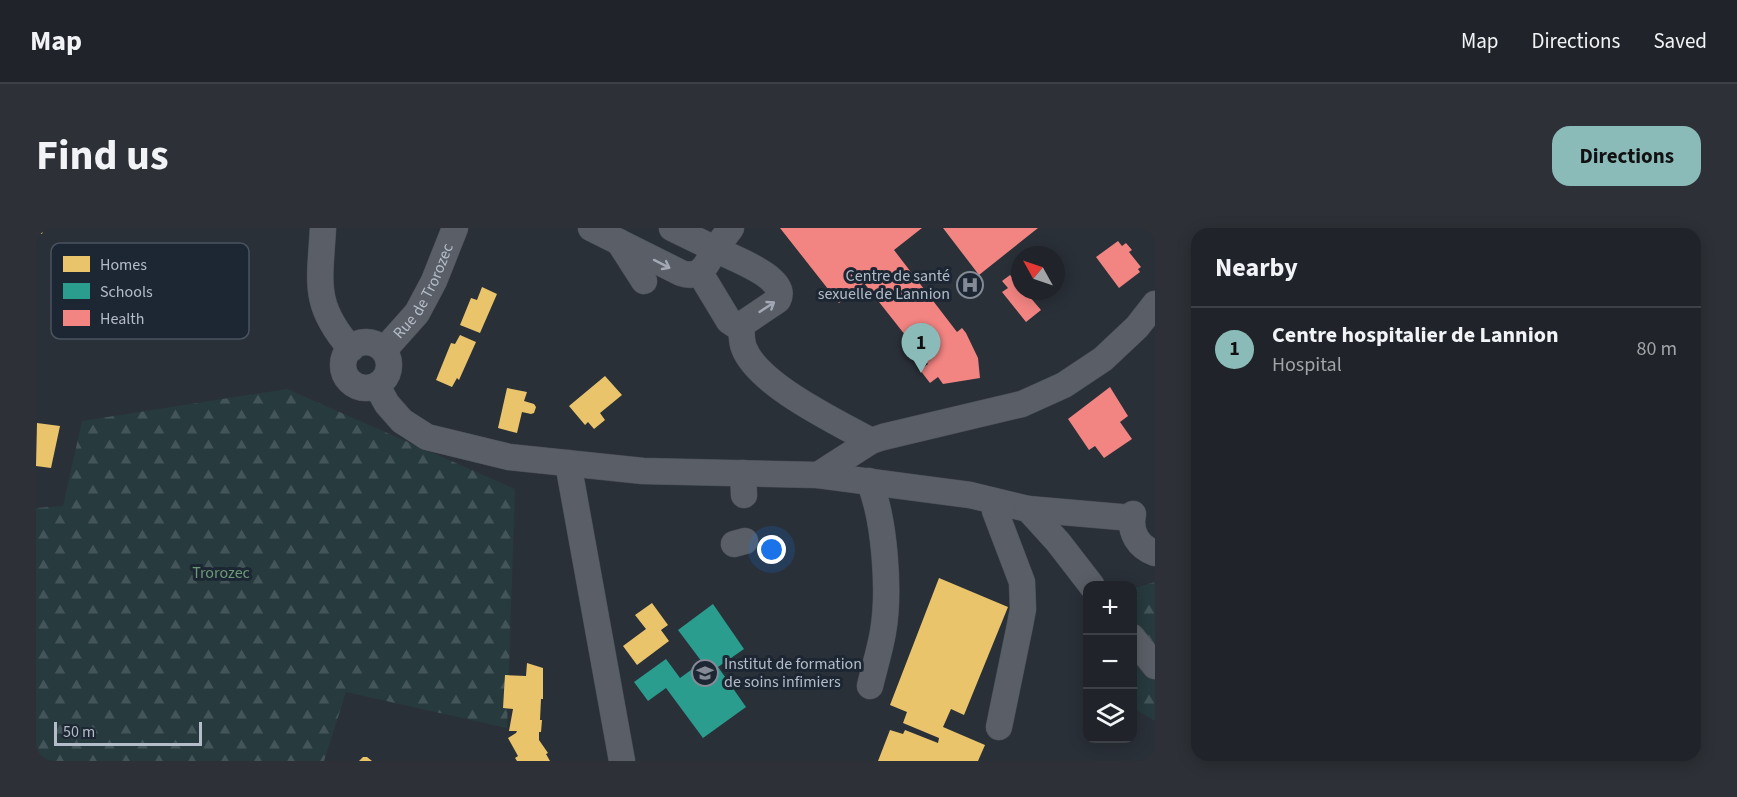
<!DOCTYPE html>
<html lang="en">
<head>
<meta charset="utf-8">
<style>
	:root { --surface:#20242a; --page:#2d3036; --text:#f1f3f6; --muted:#a2a4a8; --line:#3d4147; --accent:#8bbbb9 }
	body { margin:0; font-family:"Source Sans 3",sans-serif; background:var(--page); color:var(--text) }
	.controls { position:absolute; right:18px; bottom:18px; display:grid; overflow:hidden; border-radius:12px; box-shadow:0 3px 15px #0003 }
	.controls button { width:54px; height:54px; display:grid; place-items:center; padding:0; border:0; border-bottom:2px solid var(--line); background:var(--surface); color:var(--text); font:30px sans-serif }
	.compass { position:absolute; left:975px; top:18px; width:54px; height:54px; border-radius:50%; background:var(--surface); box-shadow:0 3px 15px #0003; rotate:310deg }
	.scale { position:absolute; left:18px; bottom:15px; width:148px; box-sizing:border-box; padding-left:6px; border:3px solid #b4bcc9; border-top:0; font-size:16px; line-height:21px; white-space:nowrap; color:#b4bcc9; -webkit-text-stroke:4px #1d2633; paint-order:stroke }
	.you { position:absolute; left:736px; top:322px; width:21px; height:21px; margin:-15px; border:4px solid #fff; border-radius:50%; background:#1a73e8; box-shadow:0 0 0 9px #1a73e833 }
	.badge { display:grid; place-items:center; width:39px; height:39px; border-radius:50%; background:var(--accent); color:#111; font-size:20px; font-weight:700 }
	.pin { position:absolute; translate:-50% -50px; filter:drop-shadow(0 2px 3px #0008) }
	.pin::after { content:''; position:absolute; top:32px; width:21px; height:18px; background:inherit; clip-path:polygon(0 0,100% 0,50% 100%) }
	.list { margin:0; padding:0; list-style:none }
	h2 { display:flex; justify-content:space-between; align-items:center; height:78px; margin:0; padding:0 24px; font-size:26px }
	h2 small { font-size:20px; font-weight:400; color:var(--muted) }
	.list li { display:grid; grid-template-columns:39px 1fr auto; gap:18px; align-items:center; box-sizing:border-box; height:84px; padding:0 24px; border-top:2px solid var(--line) }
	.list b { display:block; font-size:22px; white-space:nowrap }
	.list p { margin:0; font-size:20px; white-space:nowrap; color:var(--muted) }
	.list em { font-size:20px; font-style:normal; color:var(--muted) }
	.icon { flex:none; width:33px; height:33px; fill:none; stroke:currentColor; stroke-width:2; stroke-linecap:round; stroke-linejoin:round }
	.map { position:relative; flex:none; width:1119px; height:533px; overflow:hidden; border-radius:18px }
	header { display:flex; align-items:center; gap:36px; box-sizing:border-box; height:84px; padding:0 30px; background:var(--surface); border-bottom:2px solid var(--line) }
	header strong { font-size:28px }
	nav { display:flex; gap:33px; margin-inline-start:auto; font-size:21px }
	.intro { display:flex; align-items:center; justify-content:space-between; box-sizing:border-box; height:144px; padding:0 36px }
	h1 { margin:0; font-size:42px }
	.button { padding:15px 27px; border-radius:18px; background:var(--accent); color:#111; font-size:21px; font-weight:700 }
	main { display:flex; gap:36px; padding:0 36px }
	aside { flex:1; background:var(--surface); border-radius:18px; box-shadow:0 3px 15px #0003 }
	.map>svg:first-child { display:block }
	.forest { fill:url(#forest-firs) }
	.homes { fill:#e9c46a }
	.schools { fill:#2a9d8f }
	.health { fill:#f28482 }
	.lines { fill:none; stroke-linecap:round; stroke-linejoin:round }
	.minor-casing { stroke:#484c53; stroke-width:27 }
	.minor { stroke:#5a5e66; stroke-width:26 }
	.oneway { stroke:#a2a9b5 }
	.labels { text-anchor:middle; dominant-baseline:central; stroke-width:6; stroke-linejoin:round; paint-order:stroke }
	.poi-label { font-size:16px; fill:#b4bcc9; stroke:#1d2633; text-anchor:end }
	.street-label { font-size:16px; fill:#b4bcc9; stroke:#1d2633 }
	.park-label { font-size:16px; fill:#6b9a76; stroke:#1d2633 }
	.key { fill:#1d2633; stroke:#4a5360; stroke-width:1.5 }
	.key-label { font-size:16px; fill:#b4bcc9 }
</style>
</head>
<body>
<header>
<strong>Map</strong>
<nav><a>Map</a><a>Directions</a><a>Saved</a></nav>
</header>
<div class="intro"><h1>Find us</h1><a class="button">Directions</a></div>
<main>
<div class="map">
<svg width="1119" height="533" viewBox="0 0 1119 533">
	<defs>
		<pattern id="forest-firs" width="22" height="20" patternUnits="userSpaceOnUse" patternTransform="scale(1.5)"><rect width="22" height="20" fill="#273a3e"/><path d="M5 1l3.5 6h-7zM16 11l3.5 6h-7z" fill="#445559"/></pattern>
	</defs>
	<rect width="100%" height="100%" fill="#2a3038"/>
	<path class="forest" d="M251 161 479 261 471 500 310 464 288 533H0V280L27 278 46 193Z
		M1119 354V493L1097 480 1096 361Z"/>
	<path class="homes" d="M0 0H8L6 6 0 4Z
		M446 59 461 66 444 105 424 97 435 70 441 72Z
		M424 107 440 114 423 152 421 150 416 159 400 152 415 115 419 116Z
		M569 148 586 167 564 185 569 192 558 201 552 194 549 197 533 178Z
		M471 160 491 164 488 173 498 176 500 179 498 185 495 186 486 184 481 205 462 200Z
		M1 195 24 198 15 240 0 238Z
		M903 350 972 379 928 487 915 481 907 499 949 517 942 533H842L854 502 867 506 869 502 902 515 903 510 867 495 871 484 854 477Z
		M616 375 632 397 625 402 633 413 601 437 587 418 610 401 599 387Z
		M491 435 507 440V471H505L504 492H506L505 504H503V512L512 525 510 526 514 533H481L479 530 482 528 472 510 480 505 481 503H473L477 481 467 480 469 447 490 448Z
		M327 529H331L336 533H323Z"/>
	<path class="schools" d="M677 376 708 421 682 439 710 479 667 510 630 460 612 473 598 454 630 431 644 450 666 434 642 402Z"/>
	<path class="health" d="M744 0H886L858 22 921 104 926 100 930 105 942 130 944 150 907 156 902 149 894 155 884 142 892 136 828 55 803 75Z
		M907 0H1002L943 47Z
		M1082 13 1086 18 1090 15 1096 22 1093 24 1105 39 1102 41 1104 44 1083 60 1060 29Z
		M974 47 984 59V63H987L991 69 993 68 1005 82 990 94 966 64 972 60 966 53Z
		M1074 159 1092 188 1084 194 1096 211 1068 230 1059 218 1053 222 1032 191Z"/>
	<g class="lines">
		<defs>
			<g id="minor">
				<path d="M287 0C284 55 276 76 315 121"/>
				<path d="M555 0 645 45C665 52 671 36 679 21L636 0"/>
				<path d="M583 14 608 53"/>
				<path d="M664 45 693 93 699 97H705L742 72C753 49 695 30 679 21L695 0"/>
				<path d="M705 97C706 104 705 113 708 120 722 157 801 194 835 213"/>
				<circle cx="330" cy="137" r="23"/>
				<path id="s1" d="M348 122 381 85 398 53 419 0"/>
				<path d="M341 158 351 176 366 193 391 209 473 229 607 243 782 247 934 267 992 281 1022 314 1056 358"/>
				<path d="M532 235 586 533"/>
				<path d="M707 245 708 267"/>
				<path d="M782 247 835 213 847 209 986 176 1028 157 1067 131 1101 99 1119 76"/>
				<path d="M833 253C849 291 854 364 847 404 844 422 838 441 834 458"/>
				<path d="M958 273 959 283 986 354 987 381 984 397 963 499"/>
				<path d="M992 281 1096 290"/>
				<path d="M1097 286C1093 304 1102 319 1119 325"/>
				<path d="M698 316 709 313"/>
				<path d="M1096 409 1119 438"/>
			</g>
		</defs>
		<use href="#minor" class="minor-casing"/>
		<use href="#minor" class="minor"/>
	</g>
	<defs><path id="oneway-shaft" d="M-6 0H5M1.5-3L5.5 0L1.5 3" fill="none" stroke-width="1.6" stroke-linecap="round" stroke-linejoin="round" transform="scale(1.5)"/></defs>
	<g class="oneway">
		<use href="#oneway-shaft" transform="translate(626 36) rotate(27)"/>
		<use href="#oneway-shaft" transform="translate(731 79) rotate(-33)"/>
	</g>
	<defs>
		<symbol id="hospital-ring" viewBox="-11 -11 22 22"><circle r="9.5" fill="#1d2633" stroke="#848b96" stroke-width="1.5"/><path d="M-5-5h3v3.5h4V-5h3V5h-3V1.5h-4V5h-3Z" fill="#848b96"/></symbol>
		<symbol id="university-ring" viewBox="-11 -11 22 22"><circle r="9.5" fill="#1d2633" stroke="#848b96" stroke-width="1.5"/><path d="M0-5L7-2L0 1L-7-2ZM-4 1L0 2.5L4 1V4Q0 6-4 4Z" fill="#848b96"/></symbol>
	</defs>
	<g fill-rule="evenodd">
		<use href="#hospital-ring" x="919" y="42" width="30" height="30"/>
		<use href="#university-ring" x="654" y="430" width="30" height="30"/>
	</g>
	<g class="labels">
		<g class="poi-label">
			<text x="914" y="48">Centre de santé<tspan x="914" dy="18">sexuelle de Lannion</tspan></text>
			<text x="688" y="436" text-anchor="start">Institut de formation<tspan x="688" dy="18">de soins infimiers</tspan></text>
		</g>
		<g class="street-label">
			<text stroke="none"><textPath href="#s1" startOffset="72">Rue de Trorozec</textPath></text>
		</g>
		<g class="park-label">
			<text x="185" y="345">Trorozec</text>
		</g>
	</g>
	<rect x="15" y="15" width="198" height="96" rx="9" class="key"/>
	<rect x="27" y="28" width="27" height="16" fill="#e9c46a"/>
	<rect x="27" y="55" width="27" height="16" fill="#2a9d8f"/>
	<rect x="27" y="82" width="27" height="16" fill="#f28482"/>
	<g class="key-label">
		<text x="64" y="42">Homes</text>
		<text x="64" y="69">Schools</text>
		<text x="64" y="96">Health</text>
	</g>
</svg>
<div class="controls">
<button>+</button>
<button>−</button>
<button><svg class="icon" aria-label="layers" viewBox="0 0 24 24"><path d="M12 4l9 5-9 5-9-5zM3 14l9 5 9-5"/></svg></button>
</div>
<svg class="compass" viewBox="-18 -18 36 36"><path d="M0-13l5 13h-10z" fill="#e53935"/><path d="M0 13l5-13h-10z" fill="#a2a4a8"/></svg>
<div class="scale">50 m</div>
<div class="you"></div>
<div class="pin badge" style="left:885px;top:145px">1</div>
</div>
<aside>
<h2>Nearby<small></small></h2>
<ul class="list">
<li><span class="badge">1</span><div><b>Centre hospitalier de Lannion</b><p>Hospital</p></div><em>80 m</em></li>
</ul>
</aside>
</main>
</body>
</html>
